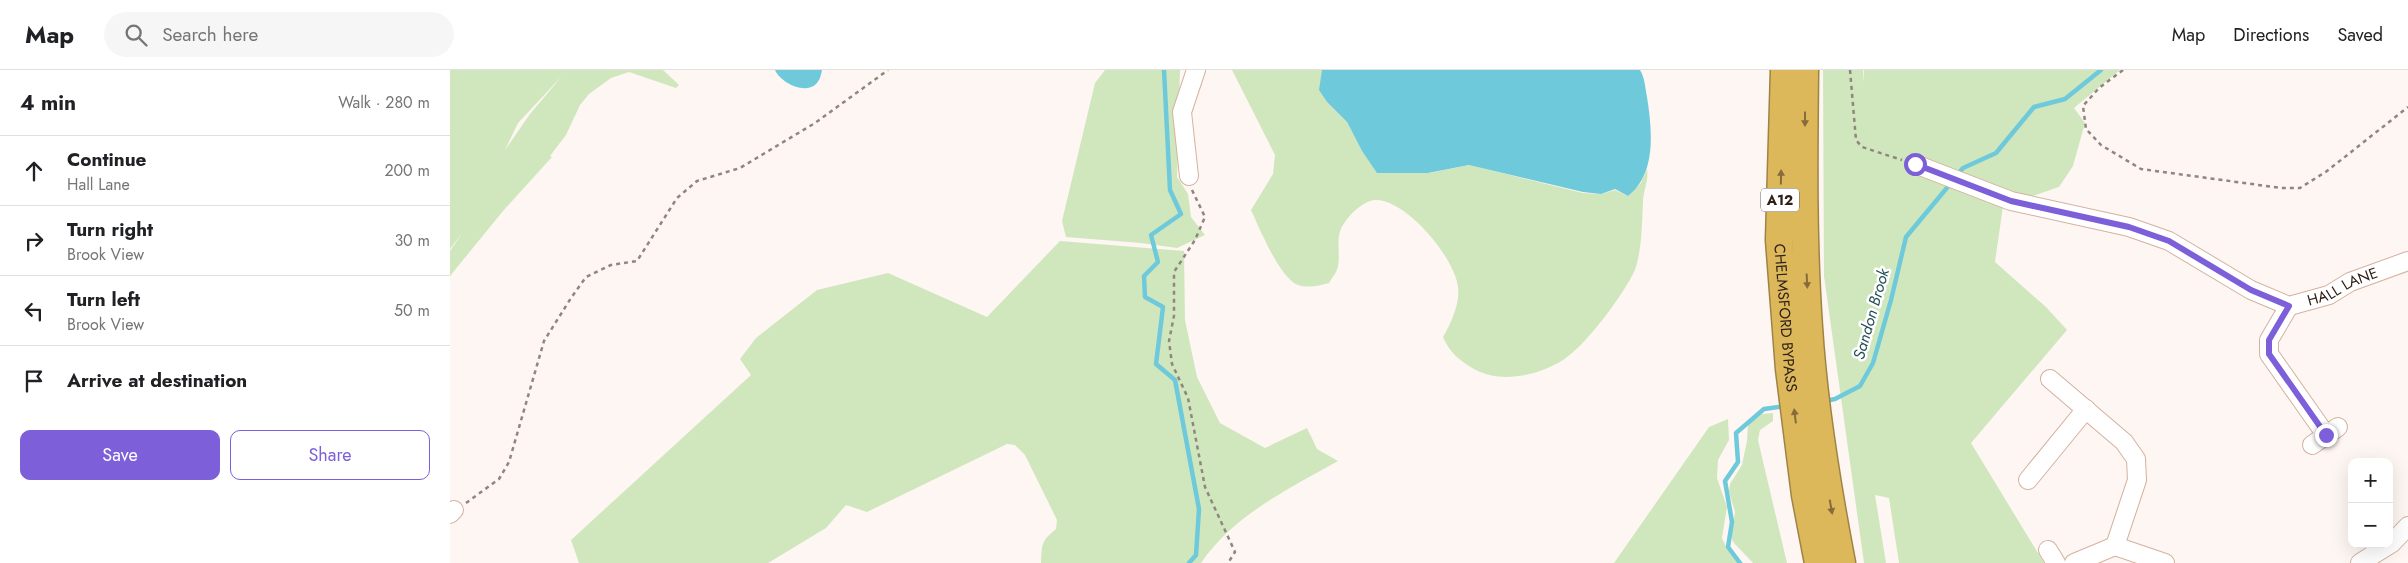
<!DOCTYPE html>
<html lang="en">
<head>
<meta charset="utf-8">
<style>
	:root { --surface:#fff; --page:#f6f6f6; --text:#202124; --muted:#757577; --line:#e0e0e0; --accent:#7c5fd9 }
	body { margin:0; font-family:Jost,sans-serif; background:var(--page); color:var(--text) }
	.controls { position:absolute; right:15px; bottom:15px; display:grid; overflow:hidden; border-radius:10px; box-shadow:0 5px 20px #0002 }
	.controls button { width:45px; height:45px; display:grid; place-items:center; padding:0; border:0; border-bottom:1px solid var(--line); background:var(--surface); color:var(--text); font:25px sans-serif }
	.stop { position:absolute; width:15px; height:15px; margin:-11px; border:4px solid #7c5fd9; border-radius:50%; background:#fff }
	.stop.end { background:#7c5fd9; border-color:#fff; box-shadow:0 1px 5px #0008 }
	.list { margin:0; padding:0; list-style:none }
	h2 { display:flex; justify-content:space-between; align-items:center; height:65px; margin:0; padding:0 20px; font-size:21px }
	h2 small { font-size:16px; font-weight:400; color:var(--muted) }
	.list li { display:grid; grid-template-columns:32px 1fr auto; gap:15px; align-items:center; box-sizing:border-box; height:70px; padding:0 20px; border-top:1px solid var(--line) }
	.list b { display:block; font-size:19px; white-space:nowrap }
	.list p { margin:0; font-size:16px; white-space:nowrap; color:var(--muted) }
	.list em { font-size:16px; font-style:normal; color:var(--muted) }
	.actions { display:flex; gap:10px; padding:15px 20px }
	.actions a { flex:1; padding:11px 0; border:1px solid var(--accent); border-radius:10px; text-align:center; font-size:18px; color:var(--accent) }
	.actions .main { background:var(--accent); color:#fff }
	.icon { flex:none; width:28px; height:28px; fill:none; stroke:currentColor; stroke-width:2; stroke-linecap:round; stroke-linejoin:round }
	.map { position:relative; flex:none; width:1958px; height:493px; overflow:hidden }
	header { display:flex; align-items:center; gap:30px; box-sizing:border-box; height:70px; padding:0 25px; background:var(--surface); border-bottom:1px solid var(--line) }
	header strong { font-size:24px }
	nav { display:flex; gap:28px; margin-inline-start:auto; font-size:18px }
	.search { width:350px; height:45px; background:var(--page); display:flex; align-items:center; gap:12px; box-sizing:border-box; padding:0 18px; border-radius:28px; color:var(--muted); font-size:19px }
	main { display:flex }
	aside { flex:1; background:var(--surface) }
	.map>svg:first-child { display:block }
	.green { fill:#d0e7be; fill-rule:evenodd }
	.water { fill:#6ecada }
	.lines { fill:none; stroke-linecap:round; stroke-linejoin:round }
	.stream { stroke:#6ecada; stroke-width:4.5 }
	.minor-casing { stroke:#d5b19e; stroke-width:20 }
	.highway-casing { stroke:#9f8344; stroke-width:29 }
	.path { stroke:#90857f; stroke-width:2.5; stroke-dasharray:4 4; stroke-linecap:butt }
	.minor { stroke:#fff; stroke-width:18 }
	.highway { stroke:#dcb85b; stroke-width:26 }
	.oneway { fill:#856c3a }
	.route { stroke:#7c5fd9; stroke-width:6 }
	.labels { text-anchor:middle; dominant-baseline:central; stroke-width:5; stroke-linejoin:round; paint-order:stroke }
	.shield { fill:#fff; stroke:#6d645e; stroke-width:1 }
	.shield-label { font-size:14px; font-weight:bold; fill:#2e2119 }
	.street-label { font-size:15px; fill:#2e2119; stroke:#fff }
	.water-label { font-size:16px; font-style:italic; fill:#265057; stroke:#fff }
</style>
</head>
<body>
<header>
<strong>Map</strong>
<div class="search"><svg class="icon" aria-label="search" viewBox="0 0 24 24"><circle cx="10" cy="10" r="6"/><path d="M15 15l6 6"/></svg>Search here</div>
<nav><a>Map</a><a>Directions</a><a>Saved</a></nav>
</header>
<main>
<aside>
<h2>4 min<small>Walk · 280 m</small></h2>
<ul class="list">
<li><svg class="icon" aria-label="ahead" viewBox="0 0 24 24"><path d="M12 20V5M6 11l6-6 6 6"/></svg><div><b>Continue</b><p>Hall Lane</p></div><em>200 m</em></li>
<li><svg class="icon" aria-label="right" viewBox="0 0 24 24"><path d="M7 20v-9h11M14 6l5 5-5 5"/></svg><div><b>Turn right</b><p>Brook View</p></div><em>30 m</em></li>
<li><svg class="icon" aria-label="left" viewBox="0 0 24 24"><path d="M17 20v-9H6M10 6l-5 5 5 5"/></svg><div><b>Turn left</b><p>Brook View</p></div><em>50 m</em></li>
<li><svg class="icon" aria-label="arrive" viewBox="0 0 24 24"><path d="M6 21V4h12l-3 4 3 4H6"/></svg><div><b>Arrive at destination</b></div></li>
</ul>
<div class="actions"><a class="main">Save</a><a>Share</a></div>
</aside>
<div class="map">
<svg width="1958" height="493" viewBox="0 0 1958 493">
	<rect width="100%" height="100%" fill="#fef6f2"/>
	<path class="green" d="M0 0H213L229 15 226 18 179 2 161 8 139 24 130 35 116 65 100 86 102 87 53 141 0 206V181L13 162 0 179ZM112 6 80 44 55 80 68 53Z
		M655 0H730L727 107 738 124 741 147 755 165 727 178 691 173 616 167 612 151 645 13Z
		M782 0H873L870 20 877 32 897 52 912 81 928 103H979L1020 95 1133 123 1151 124 1165 120 1178 126 1191 113 1197 99C1199 111 1193 121 1193 132 1192 151 1192 187 1183 204 1170 229 1133 280 1108 293 1082 307 1049 313 1024 299 1010 291 999 282 993 267 1001 253 1010 234 1008 217 1005 188 956 129 925 130 914 131 901 143 895 152 884 166 891 181 888 196 887 202 882 208 879 213 869 216 858 218 848 215 830 209 809 157 801 140L823 104 825 85Z
		M1373 0H1413L1414 12V0H1670L1624 38 1635 53 1623 96 1609 117 1553 136 1545 192 1596 237 1617 260 1521 373 1594 493H1449L1439 428 1425 425 1436 493H1414L1374 206Z
		M610 171 734 181 735 250 747 307 770 353 815 378 857 358 867 379 888 391C838 419 784 445 751 493H591C592 474 591 471 606 459L607 450 575 385 565 375 557 374 417 442 396 435 376 458 318 493H129L121 470 301 305 290 289 306 268 367 220 438 203 537 247Z
		M1323 343V351L1310 360 1308 370 1337 493H1303L1283 472 1281 465 1285 442 1279 422 1280 414 1292 395 1297 371 1298 354 1312 344Z
		M1278 349 1279 370 1268 390 1267 408 1277 437 1272 468 1277 479 1293 493H1164L1259 357Z"/>
	<path class="water" d="M325 0H372C371 5 370 10 366 14 354 25 330 12 325 0Z
		M872 0H1190C1195 8 1195 17 1197 27 1202 59 1207 104 1178 126L1165 119 1151 124 1133 122 1019 95 978 103H927L912 81 897 52 877 32 869 20Z"/>
	<g class="lines">
		<path class="stream" d="M714 0 720 120 731 144 701 165 708 192 694 206 695 227 713 237 706 294 725 310 749 439 746 485 739 493
			M1507 105 1513 98 1546 83 1584 37 1615 29 1651 0
			M1375 331 1385 329 1410 316 1423 293 1441 230 1456 167 1501 113
			M1290 493 1278 477 1282 452 1275 411 1288 392 1286 363 1314 339 1335 336"/>
		<defs>
			<g id="minor">
				<path id="s1" d="M1465 94 1561 131 1679 157 1719 171 1801 220 1839 236 1879 225 1900 212 1958 191"/>
				<path d="M739 106 732 42 746 0"/>
				<path d="M1839 236 1819 270V284L1876 365"/>
				<path d="M1600 309 1674 372 1686 389 1687 410 1665 476 1715 493"/>
				<path d="M1862 375 1888 357"/>
				<path d="M1578 410 1636 339"/>
				<path d="M0 444 4 440"/>
				<path d="M1598 480 1606 493"/>
				<path d="M1624 493 1665 476"/>
				<path d="M1910 493 1942 473 1958 456"/>
			</g>
			<g id="highway">
				<path id="s2" d="M1334 0 1329 170 1339 299 1355 425 1368 493"/>
				<path d="M1355 0C1354 86 1353 171 1359 257 1364 337 1377 415 1392 493"/>
			</g>
		</defs>
		<use href="#minor" class="minor-casing"/>
		<use href="#highway" class="highway-casing"/>
		<path class="path" d="M1400 0 1406 70 1412 77 1452 90
			M1673 0 1649 18 1633 36 1636 59 1651 75 1691 99 1831 118H1850L1877 101 1958 37
			M742 120 755 147 745 170 724 202V246L719 271 722 294 738 328 755 417 785 482 778 493
			M16 433 49 409 59 392 94 271 121 228 136 207 161 195 187 191 227 128 247 111 290 98 365 53 438 0"/>
		<use href="#minor" class="minor"/>
		<use href="#highway" class="highway"/>
	</g>
	<defs><path id="oneway-solid" d="M-6-.8H1V-3.2L6.5 0L1 3.2V.8H-6Z" transform="scale(1.25)"/></defs>
	<g class="oneway">
		<use href="#oneway-solid" transform="translate(1355 49) rotate(90)"/>
		<use href="#oneway-solid" transform="translate(1331 107) rotate(-89)"/>
		<use href="#oneway-solid" transform="translate(1357 211) rotate(87)"/>
		<use href="#oneway-solid" transform="translate(1345 346) rotate(-97)"/>
		<use href="#oneway-solid" transform="translate(1381 437) rotate(80)"/>
	</g>
	<g class="lines">
		<path class="route" d="M1465 94 1561 131 1679 157 1719 171 1801 220 1839 236 1819 270V284L1876 365"/>
	</g>
	<g class="labels">
		<rect class="shield" x="1311" y="118.5" width="38" height="23" rx="4"/>
		<g class="shield-label">
			<text x="1330" y="130">A12</text>
		</g>
		<g class="street-label">
			<text stroke="none"><textPath href="#s1" startOffset="460">HALL LANE</textPath></text>
			<text stroke="none"><textPath href="#s2" startOffset="248">CHELMSFORD BYPASS</textPath></text>
		</g>
		<g class="water-label">
			<text transform="translate(1421 244) rotate(-74)">Sandon Brook</text>
		</g>
	</g>
</svg>
<div class="controls">
<button>+</button>
<button>−</button>
</div>
<div class="stop" style="left:1465px;top:94px"></div>
<div class="stop end" style="left:1876px;top:365px"></div>
</div>
</main>
</body>
</html>
